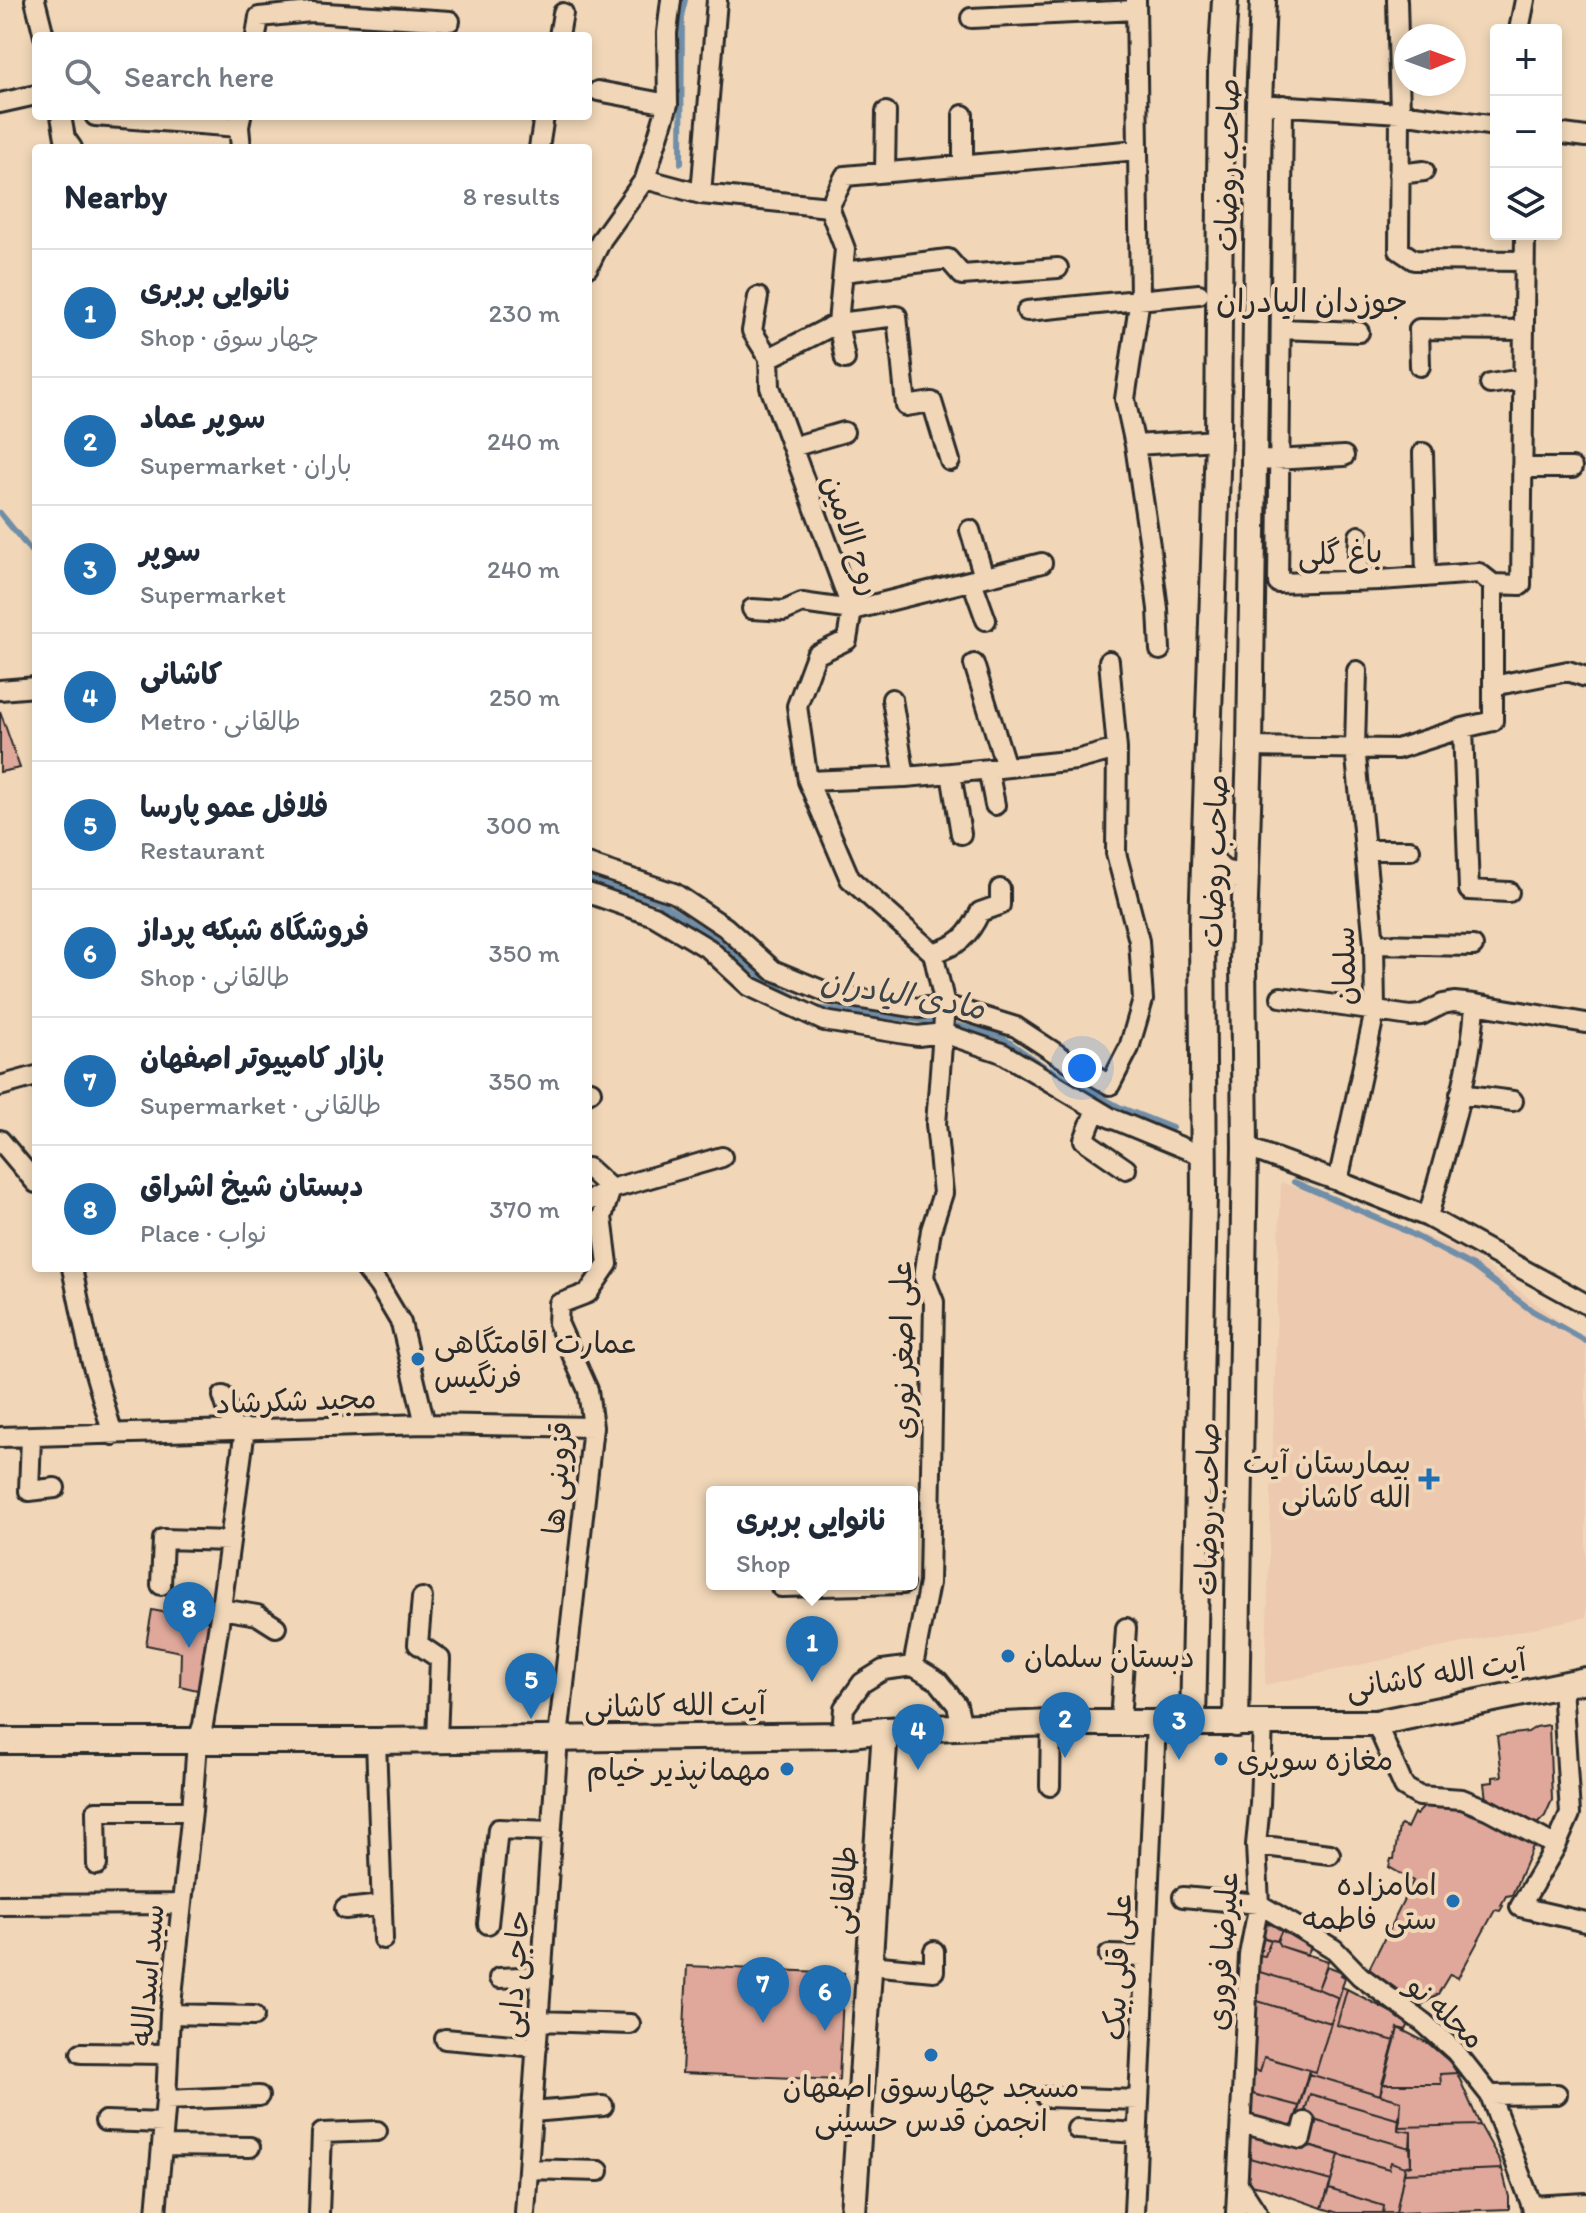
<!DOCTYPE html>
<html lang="en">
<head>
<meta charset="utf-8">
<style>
	:root { --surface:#fff; --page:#f6f6f7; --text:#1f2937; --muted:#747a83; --line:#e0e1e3; --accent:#1f6fb2 }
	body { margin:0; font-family:Itim,"Playpen Sans Arabic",sans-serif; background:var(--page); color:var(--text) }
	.controls { position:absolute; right:24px; top:24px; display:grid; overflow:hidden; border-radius:8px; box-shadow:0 4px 12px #0003 }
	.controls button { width:72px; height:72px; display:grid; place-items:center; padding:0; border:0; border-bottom:2px solid var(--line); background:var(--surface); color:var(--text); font:40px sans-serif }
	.compass { position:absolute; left:1394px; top:24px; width:72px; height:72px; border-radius:50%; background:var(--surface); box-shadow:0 4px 12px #0003; rotate:89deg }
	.you { position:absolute; left:1082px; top:1068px; width:28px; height:28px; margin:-20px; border:6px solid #fff; border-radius:50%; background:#1a73e8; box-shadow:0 0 0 12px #1a73e833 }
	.badge { display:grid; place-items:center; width:52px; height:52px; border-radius:50%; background:var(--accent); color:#fff; font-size:26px; font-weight:700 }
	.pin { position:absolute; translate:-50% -66px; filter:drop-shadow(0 2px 4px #0008) }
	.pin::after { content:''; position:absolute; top:42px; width:28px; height:24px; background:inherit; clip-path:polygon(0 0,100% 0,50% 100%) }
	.popup { position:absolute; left:706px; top:1486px; width:212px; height:104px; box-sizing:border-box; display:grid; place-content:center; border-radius:8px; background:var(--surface); filter:drop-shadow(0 2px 6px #0005); font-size:26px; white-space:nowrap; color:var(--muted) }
	.popup b { font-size:30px; color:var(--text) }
	.popup::after { content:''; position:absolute; left:50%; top:100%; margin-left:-16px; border:16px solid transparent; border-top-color:var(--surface) }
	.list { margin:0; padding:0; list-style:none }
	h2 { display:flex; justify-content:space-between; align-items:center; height:104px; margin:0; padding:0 32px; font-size:34px }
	h2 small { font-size:26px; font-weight:400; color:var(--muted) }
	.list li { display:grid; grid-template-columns:52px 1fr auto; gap:24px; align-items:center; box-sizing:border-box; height:128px; padding:0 32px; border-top:2px solid var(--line) }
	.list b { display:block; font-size:30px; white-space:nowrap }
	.list p { margin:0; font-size:26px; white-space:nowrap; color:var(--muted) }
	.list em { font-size:26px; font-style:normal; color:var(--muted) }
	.icon { flex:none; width:44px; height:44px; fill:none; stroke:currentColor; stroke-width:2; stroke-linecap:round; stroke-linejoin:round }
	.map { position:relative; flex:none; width:1586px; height:2213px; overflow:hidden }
	.search { position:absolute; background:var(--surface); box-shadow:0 4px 12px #0003; left:32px; top:32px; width:560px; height:88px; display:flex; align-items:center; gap:20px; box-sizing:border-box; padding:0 28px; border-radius:8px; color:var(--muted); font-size:30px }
	.panel { position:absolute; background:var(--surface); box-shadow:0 4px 12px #0003; left:32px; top:144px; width:560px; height:1128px; border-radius:8px }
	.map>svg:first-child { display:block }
	.built { fill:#ecc9af }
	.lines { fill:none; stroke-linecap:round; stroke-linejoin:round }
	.stream { stroke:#718ea8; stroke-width:6 }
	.building { fill:#e0a89b; stroke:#2b2b2b; stroke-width:2 }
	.street-casing { stroke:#2b2b2b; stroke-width:24 }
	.secondary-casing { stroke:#2b2b2b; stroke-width:30 }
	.street { stroke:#f1d7b8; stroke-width:18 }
	.secondary { stroke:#f1d7b8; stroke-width:24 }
	.poi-dot { fill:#1f6fb2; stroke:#f1d7b8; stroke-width:3 }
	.labels { text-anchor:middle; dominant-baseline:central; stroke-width:8; stroke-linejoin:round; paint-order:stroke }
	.street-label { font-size:30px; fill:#2b2b2b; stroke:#f1d7b8 }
	.poi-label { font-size:30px; fill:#2b2b2b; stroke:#f1d7b8; text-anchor:start }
	.neighbourhood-label { font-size:32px; fill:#2b2b2b; stroke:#f1d7b8 }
	.water-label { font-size:32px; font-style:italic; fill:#3d444a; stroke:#f1d7b8 }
</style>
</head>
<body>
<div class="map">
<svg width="1586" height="2213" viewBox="0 0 1586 2213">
	<rect width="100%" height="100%" fill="#f1d7b8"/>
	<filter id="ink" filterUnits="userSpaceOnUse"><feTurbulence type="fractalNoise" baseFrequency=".0125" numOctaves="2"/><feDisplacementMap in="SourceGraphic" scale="16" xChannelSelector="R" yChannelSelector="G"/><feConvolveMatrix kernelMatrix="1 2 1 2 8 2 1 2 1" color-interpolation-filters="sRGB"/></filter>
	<g filter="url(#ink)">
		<path class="built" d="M1281 1182 1466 1251 1586 1341V1617L1265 1685Z"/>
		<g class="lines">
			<path class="stream" d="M681 163 682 12 685 0
				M0 513 36 557
				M588 880 658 901 712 936 771 984 802 1001
				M815 1008 946 1023 1000 1036 1045 1067 1119 1107 1172 1128
				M1294 1182 1400 1228 1472 1266 1531 1310 1586 1341"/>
		</g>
		<path class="building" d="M0 711 20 768 0 772Z
			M152 1610 219 1623 206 1692 180 1686 181 1652 146 1645Z
			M1549 1725 1552 1800 1545 1816 1536 1825 1486 1800 1484 1783 1493 1782V1777L1502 1776 1497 1736 1528 1732 1536 1727Z
			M1465 1803 1534 1844 1512 1895 1506 1896 1501 1905 1503 1906 1500 1911 1495 1910 1458 1978 1450 1974 1438 1994 1420 2006 1369 1969 1413 1881 1389 1867 1391 1859H1394L1399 1827 1401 1825 1407 1828 1414 1813 1416 1815 1427 1804Z
			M1259 1924 1284 1925 1277 1941 1258 1936Z
			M1284 1925 1312 1945 1307 1955 1280 1946 1277 1941Z
			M1258 1936 1271 1940 1265 1956 1257 1955Z
			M1271 1940 1277 1941 1280 1946 1328 1961 1318 1989 1256 1971 1257 1955 1265 1956Z
			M687 1966 844 1973 839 2080 682 2073Z
			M1327 1966 1343 1972 1341 1975 1345 1977 1339 1998 1318 1989Z
			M1256 1971 1318 1989 1339 1998 1331 2023 1254 2000Z
			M1342 1987 1347 1989 1337 2025 1395 2041 1380 2095 1309 2074V2070L1316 2072Z
			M1347 1989 1410 2022 1406 2030 1398 2028 1395 2041 1337 2025Z
			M1254 2000 1331 2023 1316 2072 1264 2057 1260 2072 1250 2069Z
			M1398 2028 1428 2043 1450 2062 1457 2073 1440 2074 1441 2084H1382Z
			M1264 2057 1309 2070 1299 2106 1249 2093 1250 2069 1260 2072Z
			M1457 2073 1480 2125 1398 2127 1401 2101 1380 2095 1382 2084H1441L1440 2074Z
			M1309 2074 1401 2101 1400 2120 1310 2094 1303 2117 1297 2115Z
			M1249 2093 1299 2106 1291 2132 1253 2121 1248 2114Z
			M1310 2094 1400 2120 1398 2130 1411 2132 1410 2148 1303 2117Z
			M1314 2120 1410 2148 1411 2165 1405 2167 1391 2162 1389 2169 1306 2145Z
			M1480 2125 1500 2161 1502 2169 1404 2173 1406 2166 1411 2165V2132L1398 2130V2127Z
			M1246 2128 1339 2155 1331 2181 1246 2157Z
			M1339 2155 1389 2169 1391 2162 1405 2167 1396 2213H1383L1384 2206 1329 2189Z
			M1246 2157 1331 2181 1322 2208 1265 2188 1244 2184Z
			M1502 2169 1509 2197V2209L1396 2213 1404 2173Z
			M1329 2189 1384 2206 1383 2213H1338L1322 2208Z"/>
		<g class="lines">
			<defs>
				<path id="street" d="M35 0 44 36
					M1136 0 1140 298 1125 399 1135 445 1150 546 1158 609 1160 650
					M1397 0 1400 113 1399 250 1414 260 1524 261
					M971 18 1136 10
					M1519 30 1525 0
					M256 36 259 17 311 12 450 21
					M559 36 563 13
					M598 91 668 104
					M0 103 36 95
					M1273 105 1400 113 1496 126
					M61 116 65 138 72 148
					M95 116 239 127
					M1556 133 1586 137
					M241 148 239 127 241 116
					M539 148 544 116
					M963 165V115
					M885 172 886 112
					M1399 174 1424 171
					M645 179 668 104 667 33 671 0
					M701 194 717 0
					M829 207 845 249 838 323 769 358 770 387 852 610 847 640 816 655 797 706 808 781 850 879 933 953 945 1005 936 1124 943 1193 931 1230 924 1277 934 1302 929 1583 913 1666
					M829 207 845 176 1137 150
					M588 267 602 239 645 179 701 194 829 207
					M843 272 948 259 962 275 1058 268
					M758 297 752 331 769 358
					M1027 311 1199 294
					M1281 329 1359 332
					M845 359 838 323 897 316 906 406 932 402 950 461
					M1420 366 1419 329 1524 330
					M1490 384 1523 379
					M1135 445 1218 440
					M792 447 844 432
					M1423 453 1426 577
					M1255 461 1344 456
					M1522 468H1572
					M970 530 984 577
					M972 581 986 620
					M1357 581 1359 536
					M1493 584 1521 585 1525 234
					M752 609 784 611 802 603 852 610 1042 563
					M974 664 1006 767
					M1493 686 1568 671 1586 677
					M0 690 36 687
					M892 699 905 777
					M1463 728 1469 890 1509 892
					M1250 747 1397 749 1463 728 1493 721V584L1479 573 1380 580 1278 583 1283 105
					M988 769 995 805
					M951 773 961 834
					M808 781 905 777 951 773 1076 760 1117 749
					M1365 850H1410
					M588 864 674 893 725 927 773 970 831 994 919 1008 945 1005 1016 1027 1063 1058 1110 1085 1129 1048 1143 1000 1139 941 1116 853 1117 749 1109 661
					M588 893 654 916 709 949 749 986 824 1021 918 1036 943 1033 1002 1053 1111 1118 1203 1156
					M1374 944 1473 946
					M933 953C959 945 968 937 980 912L1000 905V889
					M1281 997 1410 1016 1421 1015 1443 1004 1454 1002 1475 1004 1586 1023
					M0 1086 36 1076
					M588 1093 591 1091
					M1460 1094 1513 1101
					M1096 1109 1084 1140 1126 1169
					M0 1140 36 1183
					M1245 1147 1338 1181 1428 1217 1586 1304
					M1338 1181 1375 1011 1374 944 1355 747 1357 671
					M588 1201 611 1189 722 1157
					M1428 1217C1445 1151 1472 1071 1475 1004
					M72 1268 91 1359 113 1435
					M365 1268 379 1286 401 1323 425 1424
					M223 1396 234 1430
					M0 1437 425 1424 593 1427
					M31 1437 29 1491 55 1488
					M781 1584V1587L903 1584
					M161 1585 163 1539 230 1541
					M422 1598 418 1644 440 1659 437 1740
					M221 1609 257 1615 276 1627
					M1562 1686 1570 1814 1556 1846 1520 1907 1586 1922
					M1120 1723 1126 1628
					M1376 1723 1404 1787 1419 1796 1462 1799 1489 1810 1556 1846
					M842 1735 844 1708 862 1683 883 1670 913 1666 938 1681 957 1705 962 1726
					M376 1741 383 1939
					M1050 1786 1051 1723
					M1256 1845 1330 1854
					M97 1865 96 1811H192
					M1183 1897 1259 1904 1334 1949 1360 1976 1424 2023 1455 2051 1490 2095 1532 2206 1533 2213
					M0 1905 181 1904
					M345 1909 382 1905
					M488 1924 498 1829 552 1831
					M1109 1955 1144 1956
					M870 1965 934 1971V1951
					M499 1978 542 1976
					M170 2014 254 2016
					M539 2021 630 2024
					M445 2039 537 2047
					M81 2053 167 2054
					M1490 2095 1557 2094
					M1046 2097 1139 2100
					M166 2100 259 2096
					M532 2112 603 2106
					M105 2121 164 2123
					M1241 2123 1301 2139 1305 2122
					M1077 2129 1137 2133
					M162 2146 250 2147
					M528 2169 599 2171
					M1238 2184 1257 2213
					M1532 2206 1586 2203
					M156 2213 166 2100 170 2014 192 1811 197 1742 203 1725 219 1623 245 1429
					M319 2213 322 2133 377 2131
					M525 2213 558 1738 593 1427 588 1390 558 1323 559 1304 588 1293 608 1264 602 1217 611 1189 588 1168
					M1134 2213 1156 1723
					M1236 2213 1249 1955 1259 1904 1256 1845 1260 1804 1263 1722"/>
				<path id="secondary" d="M1206 850C1217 871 1221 877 1246 875
					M1193 1723 1204 1194 1202 927 1218 440 1221 70 1225 0
					M1236 1724 1245 1147 1243 961 1250 747 1259 104 1263 0
					M0 1741H376L842 1735 885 1730 1051 1723H1376L1586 1680
					M853 2213 885 1730"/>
			</defs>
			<use href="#street" class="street-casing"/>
			<use href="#secondary" class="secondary-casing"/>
			<use href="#street" class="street"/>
			<use href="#secondary" class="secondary"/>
		</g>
	</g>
	<g class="poi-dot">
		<circle cx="418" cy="1359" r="8"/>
		<path d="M1425 1467h8v8h8v8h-8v8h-8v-8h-8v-8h8z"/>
		<circle cx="1008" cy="1656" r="8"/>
		<circle cx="1221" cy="1759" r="8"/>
		<circle cx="787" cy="1769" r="8"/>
		<circle cx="1453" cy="1901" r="8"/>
		<circle cx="931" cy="2055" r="8"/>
	</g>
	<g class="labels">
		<g class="street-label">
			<text transform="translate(1227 165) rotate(-89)">صاحب روضات</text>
			<text transform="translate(852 535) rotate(71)">روح الامین</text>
			<text transform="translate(1340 553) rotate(-2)">باغ گلی</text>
			<text transform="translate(1214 861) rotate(-88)">صاحب روضات</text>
			<text transform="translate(1344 966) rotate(-91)">سلمان</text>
			<text transform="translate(902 1350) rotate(-91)">علی اصغر نوری</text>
			<text transform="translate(296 1400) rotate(-2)">مجید شکرشاد</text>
			<text transform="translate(557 1478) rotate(-86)">قزوینی ها</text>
			<text transform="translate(1207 1509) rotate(-89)">صاحب روضات</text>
			<text transform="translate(1436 1674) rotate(-9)">آیت الله کاشانی</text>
			<text transform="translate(675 1705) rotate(-1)">آیت الله کاشانی</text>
			<text transform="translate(843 1890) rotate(-86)">طالقانی</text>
			<text transform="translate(1222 1951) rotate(-86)">علیرضا فروری</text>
			<text transform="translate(1117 1967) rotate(-87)">علی قلی بیک</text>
			<text transform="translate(514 1974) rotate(-86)">حاجی دایی</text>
			<text transform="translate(147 1975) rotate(-85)">سید اسدالله</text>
			<text transform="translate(1446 2012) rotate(42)">محله نو</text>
		</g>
		<g class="poi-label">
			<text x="434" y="1342">عمارت اقامتگاهی<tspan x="434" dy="34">فرنگیس</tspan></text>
			<text x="1411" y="1462" text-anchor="end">بیمارستان آیت<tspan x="1411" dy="34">الله کاشانی</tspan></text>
			<text x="1024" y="1656">دبستان سلمان</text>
			<text x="1237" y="1759">مغازه سوپری</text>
			<text x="771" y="1769" text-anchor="end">مهمانپذیر خیام</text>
			<text x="1437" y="1884" text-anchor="end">امامزاده<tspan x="1437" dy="34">ستی فاطمه</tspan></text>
			<text x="931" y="2086" text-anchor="middle">مسجد چهارسوق اصفهان<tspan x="931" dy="34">انجمن قدس حسینی</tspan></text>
		</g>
		<g class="neighbourhood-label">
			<text x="1312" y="301">جوزدان الیادران</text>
		</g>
		<g class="water-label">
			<text transform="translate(903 994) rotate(10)">مادی الیادران</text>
		</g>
	</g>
</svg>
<div class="controls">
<button>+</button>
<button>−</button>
<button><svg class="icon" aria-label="layers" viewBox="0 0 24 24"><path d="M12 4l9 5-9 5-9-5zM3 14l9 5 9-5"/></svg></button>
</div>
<svg class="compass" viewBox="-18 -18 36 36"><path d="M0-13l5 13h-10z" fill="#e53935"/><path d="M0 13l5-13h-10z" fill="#747a83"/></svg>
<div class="you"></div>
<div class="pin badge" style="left:812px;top:1682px">1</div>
<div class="popup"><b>نانوایی بربری</b>Shop</div>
<div class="pin badge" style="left:1065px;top:1758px">2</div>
<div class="pin badge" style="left:1179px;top:1760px">3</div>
<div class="pin badge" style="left:918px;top:1770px">4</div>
<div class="pin badge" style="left:531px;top:1719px">5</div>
<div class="pin badge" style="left:825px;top:2031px">6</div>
<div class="pin badge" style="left:763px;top:2023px">7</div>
<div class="pin badge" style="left:189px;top:1648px">8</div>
<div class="search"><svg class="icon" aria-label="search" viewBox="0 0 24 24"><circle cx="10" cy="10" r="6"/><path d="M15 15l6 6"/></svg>Search here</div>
<section class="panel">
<h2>Nearby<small>8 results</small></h2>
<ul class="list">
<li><span class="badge">1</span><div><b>نانوایی بربری</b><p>Shop · چهار سوق</p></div><em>230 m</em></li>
<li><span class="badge">2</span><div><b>سوپر عماد</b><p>Supermarket · باران</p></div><em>240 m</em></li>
<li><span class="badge">3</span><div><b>سوپر</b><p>Supermarket</p></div><em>240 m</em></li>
<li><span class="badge">4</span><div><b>کاشانی</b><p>Metro · طالقانی</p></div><em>250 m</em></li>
<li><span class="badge">5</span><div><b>فلافل عمو پارسا</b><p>Restaurant</p></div><em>300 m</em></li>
<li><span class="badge">6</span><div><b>فروشگاه شبکه پرداز</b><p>Shop · طالقانی</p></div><em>350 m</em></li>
<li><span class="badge">7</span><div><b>بازار کامپیوتر اصفهان</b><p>Supermarket · طالقانی</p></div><em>350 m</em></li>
<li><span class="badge">8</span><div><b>دبستان شیخ اشراق</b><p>Place · نواب</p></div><em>370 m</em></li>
</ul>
</section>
</div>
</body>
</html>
